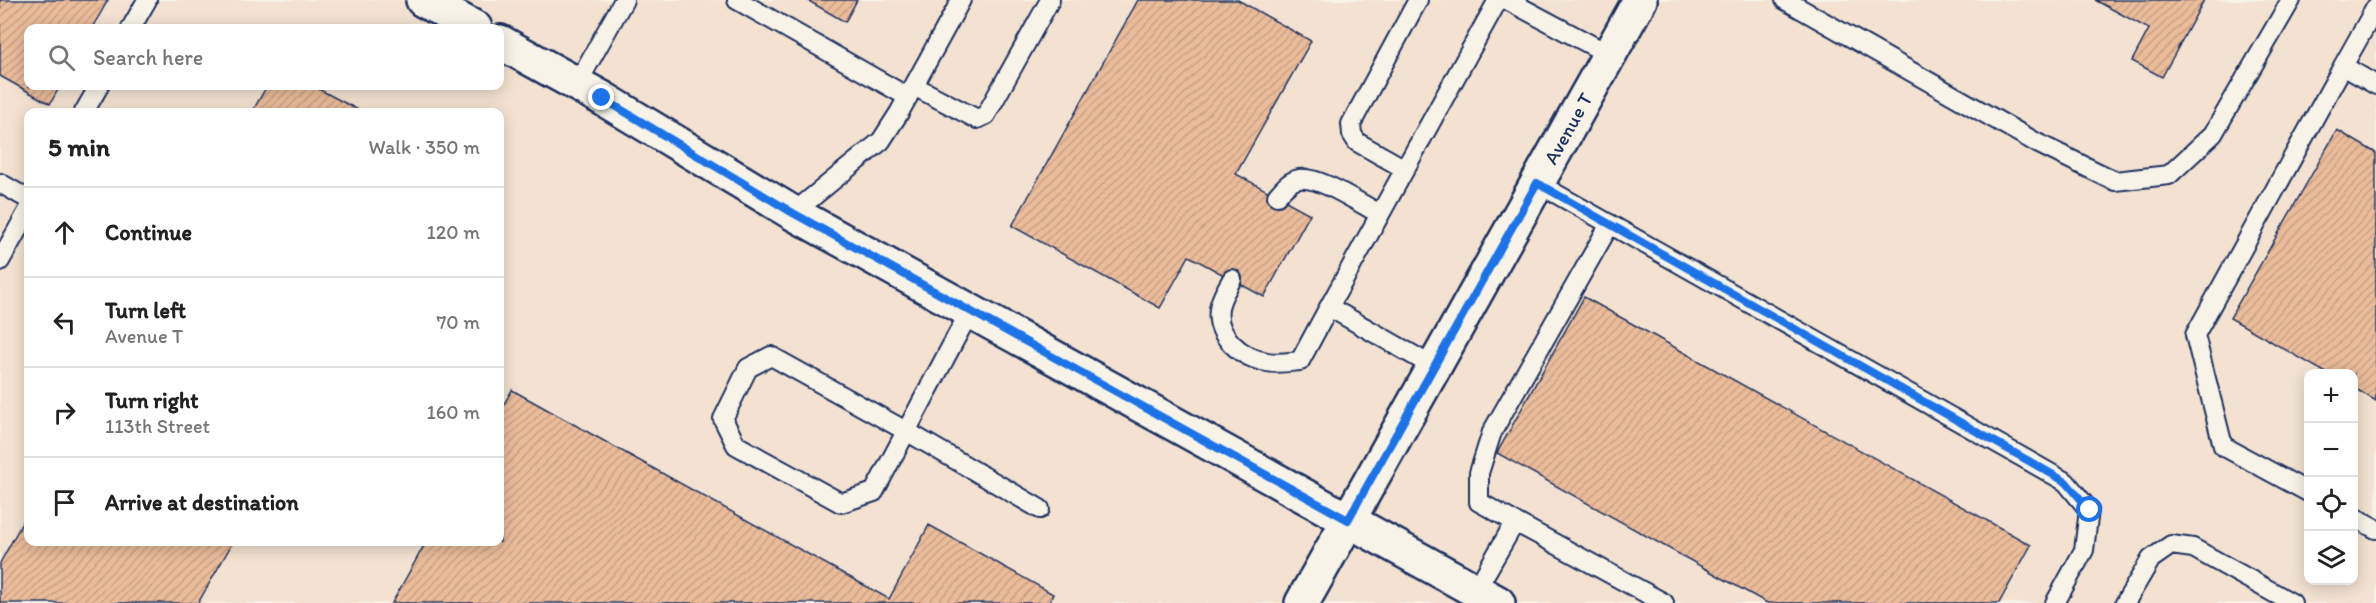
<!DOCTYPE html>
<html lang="en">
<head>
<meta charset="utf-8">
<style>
	:root { --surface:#fff; --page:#f2f2f2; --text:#222; --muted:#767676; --line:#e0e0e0 }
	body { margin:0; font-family:Itim,sans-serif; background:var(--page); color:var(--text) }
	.controls { position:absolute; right:18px; bottom:18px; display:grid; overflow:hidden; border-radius:12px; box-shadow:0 3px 15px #0003 }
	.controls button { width:54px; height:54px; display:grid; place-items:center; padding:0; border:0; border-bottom:2px solid var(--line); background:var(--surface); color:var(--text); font:30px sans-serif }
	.stop { position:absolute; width:18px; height:18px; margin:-14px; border:4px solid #1a73e8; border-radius:50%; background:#fff }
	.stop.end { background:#1a73e8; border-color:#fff; box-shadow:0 2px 6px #0008 }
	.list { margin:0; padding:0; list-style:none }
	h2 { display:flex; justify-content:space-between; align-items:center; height:78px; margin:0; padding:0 24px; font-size:26px }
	h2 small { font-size:20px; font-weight:400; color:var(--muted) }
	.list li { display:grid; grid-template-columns:39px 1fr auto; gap:18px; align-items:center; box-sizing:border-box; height:90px; padding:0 24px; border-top:2px solid var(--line) }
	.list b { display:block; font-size:22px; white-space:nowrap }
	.list p { margin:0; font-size:20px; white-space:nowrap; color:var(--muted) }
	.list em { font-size:20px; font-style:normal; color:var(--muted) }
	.icon { flex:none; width:33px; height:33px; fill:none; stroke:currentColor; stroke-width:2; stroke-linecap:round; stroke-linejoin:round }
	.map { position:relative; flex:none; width:2376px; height:603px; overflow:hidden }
	.search { position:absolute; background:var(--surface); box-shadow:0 3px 15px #0003; left:24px; top:24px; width:480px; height:66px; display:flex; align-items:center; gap:15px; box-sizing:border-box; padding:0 21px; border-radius:12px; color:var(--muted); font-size:22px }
	.panel { position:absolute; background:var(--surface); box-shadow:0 3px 15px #0003; left:24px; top:108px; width:480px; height:438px; border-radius:12px }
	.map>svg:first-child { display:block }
	.built { fill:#f3e2d1; fill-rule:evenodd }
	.building { fill:url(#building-hatch); stroke:#1b2f5e; stroke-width:1.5 }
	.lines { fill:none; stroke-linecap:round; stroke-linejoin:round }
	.lane-casing { stroke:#1b2f5e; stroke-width:22 }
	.street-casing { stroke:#1b2f5e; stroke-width:38 }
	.lane { stroke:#f7f3e8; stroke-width:18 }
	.street { stroke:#f7f3e8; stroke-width:33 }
	.route { stroke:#1a73e8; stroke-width:8 }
	.labels { text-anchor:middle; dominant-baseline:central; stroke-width:4.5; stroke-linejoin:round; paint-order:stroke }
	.street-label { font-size:20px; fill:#1b2f5e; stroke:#f7f3e8 }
</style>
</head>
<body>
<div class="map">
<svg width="2376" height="603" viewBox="0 0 2376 603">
	<defs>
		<pattern id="building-hatch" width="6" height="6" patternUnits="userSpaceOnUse" patternTransform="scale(1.5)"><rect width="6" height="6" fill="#eabc9a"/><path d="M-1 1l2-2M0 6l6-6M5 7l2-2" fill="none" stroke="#c8a287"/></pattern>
	</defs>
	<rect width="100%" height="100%" fill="#f7f3e8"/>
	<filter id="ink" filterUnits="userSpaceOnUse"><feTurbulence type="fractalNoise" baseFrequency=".0167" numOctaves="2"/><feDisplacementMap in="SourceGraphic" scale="12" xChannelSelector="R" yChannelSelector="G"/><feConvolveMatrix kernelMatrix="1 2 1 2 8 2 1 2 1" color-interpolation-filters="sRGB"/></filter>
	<g filter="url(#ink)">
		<path class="built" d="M0 0H2376V603H0ZM28 28H500V86H28ZM28 112H500V542H28ZM2308 374H2354V580H2308Z"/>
		<path class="building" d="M0 0H108L92 28H28V86H60L50 104 0 76Z
			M807 0H857L845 22Z
			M1138 0H1238L1311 41 1236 174 1310 214 1264 297 1189 256 1160 308 1012 226Z
			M2095 0H2204L2162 77 2132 61 2149 29Z
			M267 86H313L362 112H252Z
			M2337 130 2376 153V401L2354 388V374H2328L2230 318Z
			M1584 297 2031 545 1999 603H1767L1497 453Z
			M512 390 889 599 929 525 1053 594 1049 603H392L426 542H500V411Z
			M28 512V542H233L198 603H0V563Z"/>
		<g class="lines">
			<defs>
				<path id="lane" d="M737 0 908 97
					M1507 0 1610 55
					M1785 0 2037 143 2115 181 2169 175 2213 134 2291 0
					M2376 7 2343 66 2376 85
					M131 28 147 0
					M577 84 624 0
					M914 86 977 119 986 115 1050 0
					M84 112 99 86
					M1405 169 1357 142 1352 134 1351 124 1418 0
					M0 183 28 199
					M1537 183 2066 482 2089 510 2084 550 2055 603
					M1277 196C1283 189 1289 181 1299 179 1321 176 1360 204 1380 214
					M793 213 881 141 899 113 961 0
					M0 261 28 211
					M1232 279C1227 289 1220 298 1219 309 1215 336 1242 358 1267 362 1278 364 1289 362 1300 361L1329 307
					M970 311 874 492 841 503 736 445 723 419 748 368 771 356 906 431 1040 509
					M1434 367 1329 307 1498 0
					M2308 492 2223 446 2195 335 2343 66
					M2354 517 2376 529
					M1515 522 1479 502V473L1492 432 1610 224
					M1476 590 1515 522 1664 603
					M2125 603 2151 559 2171 545 2193 548 2292 603"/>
				<g id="street">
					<path d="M423 0 475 28"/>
					<path d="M500 42 602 98 793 213 1498 603"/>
					<path id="s1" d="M1302 603 1640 0"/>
				</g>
			</defs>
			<use href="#lane" class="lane-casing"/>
			<use href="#street" class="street-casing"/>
			<use href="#lane" class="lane"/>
			<use href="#street" class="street"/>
		</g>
	</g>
	<g class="lines" filter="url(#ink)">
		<path class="route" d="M602 98 793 213 1348 520 1537 183 2066 482 2090 510"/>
	</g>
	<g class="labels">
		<g class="street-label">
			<text stroke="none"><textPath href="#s1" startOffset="544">Avenue T</textPath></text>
		</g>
	</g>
</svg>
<div class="controls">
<button>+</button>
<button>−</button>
<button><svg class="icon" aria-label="locate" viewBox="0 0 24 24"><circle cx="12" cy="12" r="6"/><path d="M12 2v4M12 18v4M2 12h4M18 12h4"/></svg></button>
<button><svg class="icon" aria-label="layers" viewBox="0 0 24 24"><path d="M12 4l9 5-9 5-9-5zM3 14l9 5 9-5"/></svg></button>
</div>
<div class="stop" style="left:2090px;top:510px"></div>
<div class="stop end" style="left:602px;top:98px"></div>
<div class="search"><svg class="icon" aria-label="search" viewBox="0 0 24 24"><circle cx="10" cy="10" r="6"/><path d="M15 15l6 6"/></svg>Search here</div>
<section class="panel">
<h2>5 min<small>Walk · 350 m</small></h2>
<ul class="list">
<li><svg class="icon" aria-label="ahead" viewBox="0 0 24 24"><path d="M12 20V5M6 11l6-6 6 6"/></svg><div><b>Continue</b></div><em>120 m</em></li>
<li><svg class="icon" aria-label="left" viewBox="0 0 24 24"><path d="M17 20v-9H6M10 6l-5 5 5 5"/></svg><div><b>Turn left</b><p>Avenue T</p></div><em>70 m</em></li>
<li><svg class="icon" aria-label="right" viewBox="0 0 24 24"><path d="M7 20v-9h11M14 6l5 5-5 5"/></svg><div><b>Turn right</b><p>113th Street</p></div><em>160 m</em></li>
<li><svg class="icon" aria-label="arrive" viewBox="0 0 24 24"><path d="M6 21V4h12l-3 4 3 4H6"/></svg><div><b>Arrive at destination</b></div></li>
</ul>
</section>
</div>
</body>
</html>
